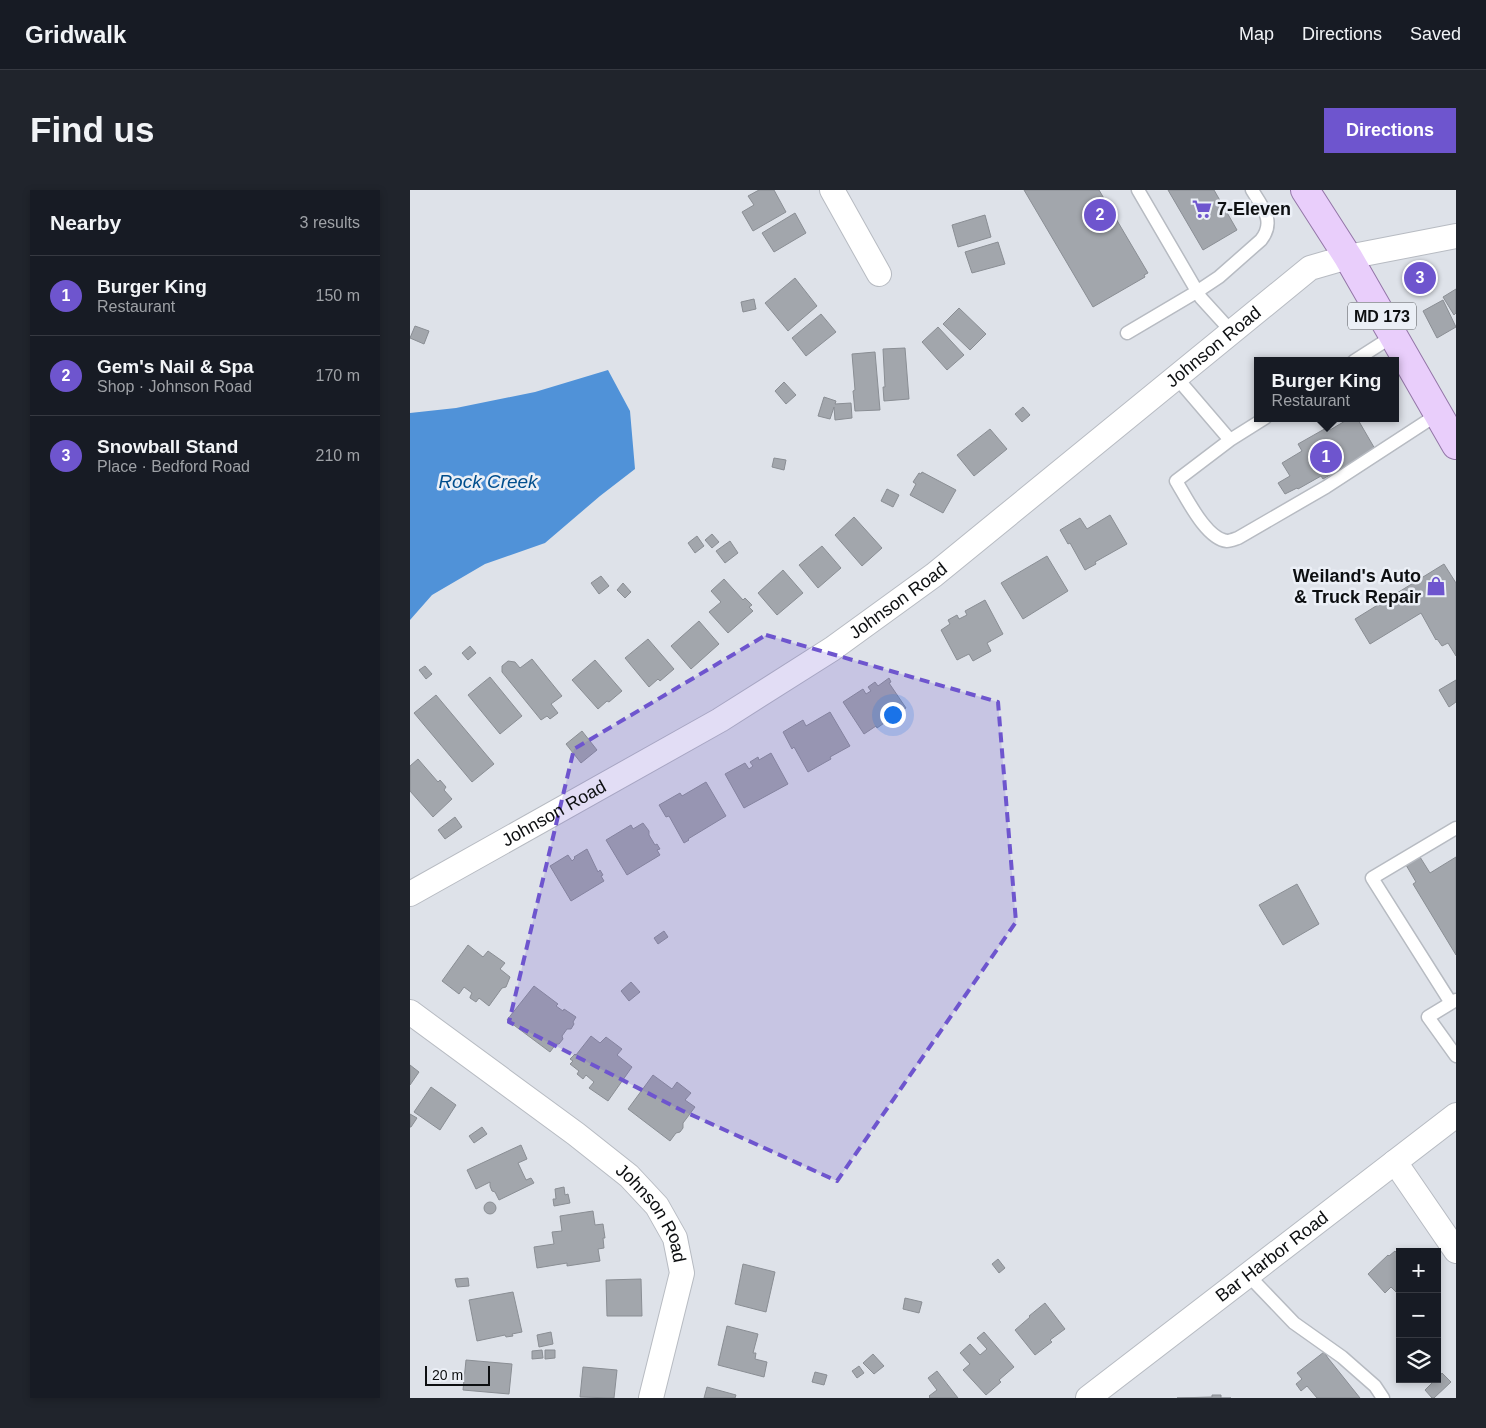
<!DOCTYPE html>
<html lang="en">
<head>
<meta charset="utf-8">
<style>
	:root { --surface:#171b24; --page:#20242c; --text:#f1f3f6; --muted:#9ea1a6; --line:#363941; --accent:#6e55ce }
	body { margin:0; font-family:Helvetica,sans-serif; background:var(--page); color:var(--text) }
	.controls { position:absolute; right:15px; bottom:15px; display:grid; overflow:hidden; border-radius:0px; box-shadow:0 2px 8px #0003 }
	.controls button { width:45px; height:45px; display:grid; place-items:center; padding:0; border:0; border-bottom:1px solid var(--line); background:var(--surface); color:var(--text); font:25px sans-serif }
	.scale { position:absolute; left:15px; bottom:12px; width:65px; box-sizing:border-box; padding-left:5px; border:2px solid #0d0f11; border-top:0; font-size:14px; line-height:18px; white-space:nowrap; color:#0d0f11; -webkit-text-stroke:4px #ebeff6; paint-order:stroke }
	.you { position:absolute; left:482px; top:524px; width:18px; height:18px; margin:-12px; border:4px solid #fff; border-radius:50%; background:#1a73e8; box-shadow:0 0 0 8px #1a73e833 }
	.badge { display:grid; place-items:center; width:32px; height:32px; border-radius:50%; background:var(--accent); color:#fff; font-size:16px; font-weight:700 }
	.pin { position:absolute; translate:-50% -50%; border:2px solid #fff; box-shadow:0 1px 5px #0006 }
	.popup { position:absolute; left:844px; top:167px; width:145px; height:65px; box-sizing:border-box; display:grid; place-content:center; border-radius:0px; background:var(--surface); filter:drop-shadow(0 1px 4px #0005); font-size:16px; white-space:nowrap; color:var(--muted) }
	.popup b { font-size:19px; color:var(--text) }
	.popup::after { content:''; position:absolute; left:50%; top:100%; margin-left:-10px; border:10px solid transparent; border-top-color:var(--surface) }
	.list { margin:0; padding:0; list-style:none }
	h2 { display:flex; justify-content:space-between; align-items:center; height:65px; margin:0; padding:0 20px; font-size:21px }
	h2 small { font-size:16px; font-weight:400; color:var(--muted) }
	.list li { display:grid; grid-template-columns:32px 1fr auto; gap:15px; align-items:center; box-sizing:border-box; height:80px; padding:0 20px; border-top:1px solid var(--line) }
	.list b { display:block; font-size:19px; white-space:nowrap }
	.list p { margin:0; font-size:16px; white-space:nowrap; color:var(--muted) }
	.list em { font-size:16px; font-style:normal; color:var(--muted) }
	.icon { flex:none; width:28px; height:28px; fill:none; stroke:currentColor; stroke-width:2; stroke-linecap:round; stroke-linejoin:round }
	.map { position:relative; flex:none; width:1046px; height:1208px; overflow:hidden; border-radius:0px }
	header { display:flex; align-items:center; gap:30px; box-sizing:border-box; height:70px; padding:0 25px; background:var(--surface); border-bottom:1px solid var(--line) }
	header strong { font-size:24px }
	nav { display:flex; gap:28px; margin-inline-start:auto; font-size:18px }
	.intro { display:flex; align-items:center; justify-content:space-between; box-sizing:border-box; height:120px; padding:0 30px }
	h1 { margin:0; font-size:35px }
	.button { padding:12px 22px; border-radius:0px; background:var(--accent); color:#fff; font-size:18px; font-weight:700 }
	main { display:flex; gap:30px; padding:0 30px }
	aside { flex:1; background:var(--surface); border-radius:0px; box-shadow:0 2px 8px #0003 }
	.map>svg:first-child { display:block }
	.water { fill:#5092d8 }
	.building { fill:#a2a6ac; stroke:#8a8e94 }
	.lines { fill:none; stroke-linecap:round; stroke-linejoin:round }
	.lane-casing { stroke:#b7bbc2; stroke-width:15 }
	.street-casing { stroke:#b7bbc2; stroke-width:26 }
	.primary-casing { stroke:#9376a7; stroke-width:30 }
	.lane { stroke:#fff; stroke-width:12 }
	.street { stroke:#fff; stroke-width:24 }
	.primary { stroke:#e9cefb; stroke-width:28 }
	.marked { fill:#6e55ce; fill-opacity:0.2; stroke:#6e55ce; stroke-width:4; stroke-dasharray:10 6; stroke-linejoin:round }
	.labels { text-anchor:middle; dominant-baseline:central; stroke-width:5; stroke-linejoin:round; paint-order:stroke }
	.shield { fill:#ebeff6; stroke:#505256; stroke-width:1 }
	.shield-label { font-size:16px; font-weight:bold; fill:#0d0f11 }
	.poi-label { font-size:18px; font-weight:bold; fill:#0d0f11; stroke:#ebeff6; text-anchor:start }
	.street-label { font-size:18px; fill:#0d0f11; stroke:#ebeff6 }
	.water-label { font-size:19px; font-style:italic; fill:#004e8d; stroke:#ebeff6 }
</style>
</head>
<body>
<header>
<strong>Gridwalk</strong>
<nav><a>Map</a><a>Directions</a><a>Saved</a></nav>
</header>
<div class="intro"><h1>Find us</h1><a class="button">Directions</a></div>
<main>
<aside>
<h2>Nearby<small>3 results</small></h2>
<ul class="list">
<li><span class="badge">1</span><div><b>Burger King</b><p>Restaurant</p></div><em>150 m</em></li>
<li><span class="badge">2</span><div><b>Gem's Nail &amp; Spa</b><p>Shop · Johnson Road</p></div><em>170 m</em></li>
<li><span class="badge">3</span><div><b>Snowball Stand</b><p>Place · Bedford Road</p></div><em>210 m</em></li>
</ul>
</aside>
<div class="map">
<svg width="1046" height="1208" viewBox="0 0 1046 1208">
	<rect width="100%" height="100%" fill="#dee2e9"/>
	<path class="water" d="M198 180 220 221 225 279 190 306 135 353 75 374 22 405 0 430V223L46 218 125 202Z"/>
	<path class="building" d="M349 0H364L376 22 343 41 332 22 344 15 338 6Z
		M614 0H689L738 83 734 85 735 87 683 117Z
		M758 0H804L827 40 793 60Z
		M385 23 396 43 364 62 352 43Z
		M575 25 581 47 548 57 542 35Z
		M588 52 595 74 562 83 555 62Z
		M1005 80 1009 81 1012 80 1018 84 1014 93 1012 94 1007 92 1006 88 1002 87Z
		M385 88 407 116 378 141 355 113Z
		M1046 99V123L1044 125 1033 107Z
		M344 109 346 119 333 122 331 112Z
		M1033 110 1046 137 1027 148 1013 121Z
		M549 118 576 144 560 160 533 134Z
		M411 124 426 142 396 166 382 148Z
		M5 136 19 141 14 154 0 148Z
		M528 137 554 165 537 180 512 152Z
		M495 158 499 209 474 211 473 197H475L473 159Z
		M465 162 470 220 445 221 443 201 445 200 442 164Z
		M374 192 386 205 376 214 365 201Z
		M414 207 426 211 425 214 441 213 442 228 425 230 424 217 420 229 408 226Z
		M613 217 620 225 612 232 605 224Z
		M940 228H947L965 259 913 289 911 286 888 299 887 298 875 304 868 293 880 286 872 273 892 261 888 254 918 237 920 240Z
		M580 239 597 259 564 286 547 265Z
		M364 268 376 270 374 280 362 277Z
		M512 282 546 300 533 323 500 305 506 294 503 292 509 283 511 284Z
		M477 299 489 305 483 317 471 311Z
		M700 325 717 354 685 372 686 374 675 380 660 353 658 354 650 340 670 328 677 339Z
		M444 327 472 358 452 376 425 345Z
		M302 344 309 352 302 358 295 350Z
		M287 346 294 356 285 363 278 353Z
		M320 351 328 363 315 373 306 361Z
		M412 356 431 378 408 398 389 375Z
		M637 366 658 401 613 429 591 393Z
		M1034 374 1046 393V466L1038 453 1032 456 1027 449 1026 450 1011 423 960 454 945 429Z
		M373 380 393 403 367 425 348 403Z
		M191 386 199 396 189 404 181 393Z
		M314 389 333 410 335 408 342 415 339 417 343 421 318 443 299 422 311 412 301 401Z
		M213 393 221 402 215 408 207 400Z
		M575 410 593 444 577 453 581 461 563 471 559 464 547 470 531 440 540 434 538 430 547 425 549 429 557 425 555 421Z
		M289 431 309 454 281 479 261 456Z
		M238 449 264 479 250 491 248 489 239 497 215 468Z
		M60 456 66 463 58 470 52 463Z
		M122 469 152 506 141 514 148 523 140 529 137 526 131 530 92 482V476L98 471 105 472 110 478Z
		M185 470 212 501 199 512 197 511 188 519 162 490Z
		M15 476 22 484 16 489 9 480Z
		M80 487 112 526 90 544 58 505Z
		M479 488 481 492 479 493 496 518 467 538 466 536 454 544 433 512 453 499 456 504 461 501 458 497 465 492 468 496Z
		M1046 490V512L1039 517 1029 500Z
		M26 505 84 574 62 592 4 523Z
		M420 522 440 556 420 567 421 569 398 582 384 557 382 559 373 542 393 530 396 536Z
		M172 541 187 560 171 573 156 554Z
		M361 563 378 594 334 618 315 584 335 573 339 579 343 576 340 572 348 567 349 570Z
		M8 569 28 592 30 590 36 597 34 600 42 609 23 627 0 601V576Z
		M296 592 316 626 278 649 279 650 274 653 259 626 256 627 249 615 270 603 272 606Z
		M45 627 52 637 35 649 28 640Z
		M233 633 239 641V645L245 655 247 654 250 659 247 660 250 665 217 685 196 650 221 635 223 639Z
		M177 659 188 682 190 680 193 685 191 686 194 691 161 711 140 676 158 665 162 671 165 668 164 667Z
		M1010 667 1020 683 1046 667V765L1003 694 1006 692 996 675Z
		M887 694 909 734 873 755 849 715Z
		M254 741 258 747 248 754 244 748Z
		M58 755 73 767 78 761 95 773 90 779 100 787 96 797 92 798 79 816 69 808 66 812 60 808V807L62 803 54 797 49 804 32 791Z
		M221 792 230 802 219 811 211 801Z
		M124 796 148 814 146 816 153 821 154 819 166 827 163 832 164 834 161 839H157L152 846 153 849 149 854H146L140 862 97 830Z
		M181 846 190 853 196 847 212 859 207 865 222 877 198 911 179 898 184 892 176 885 173 889 167 884 169 881 160 874 163 871 160 869 165 864 166 865Z
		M0 875 9 882 0 895Z
		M243 885 262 899 267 892 281 903 275 910 285 917 273 933V938L270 942 266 943 260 951 218 919Z
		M21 897 46 915 30 940 4 922Z
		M0 924 7 928 1 937H0Z
		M72 937 77 944 64 953 59 946Z
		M111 955 117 969 108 973 116 990 121 988 124 993 89 1010 85 1002 82 1001 80 996V992L66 999 57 980Z
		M154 997 155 1005 158 1004 160 1013 144 1016 143 1009H146L145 999Z
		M74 1018a6 6 0 1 1 12 0a6 6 0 1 1-12 0Z
		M183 1021 185 1035 193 1034 195 1048H193L194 1058 188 1059 190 1071 157 1076V1073L127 1078 124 1057 144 1054 142 1042 152 1041 150 1026Z
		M985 1061 990 1067V1106L981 1097 975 1103 958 1084 978 1065 979 1066Z
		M588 1069 595 1078 589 1083 582 1074Z
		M333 1074 365 1082 356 1122 325 1114Z
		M58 1088 59 1096 47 1097 45 1089Z
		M231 1089 232 1126H197L196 1090Z
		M103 1102 112 1142 102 1144 103 1146 96 1147 95 1145 67 1151 59 1110Z
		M495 1108 512 1112 509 1123 493 1119Z
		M635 1113 655 1139 640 1150 642 1152 625 1165 605 1140 620 1127 619 1126Z
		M317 1136 348 1144 343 1163H346L345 1169 357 1172 354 1187 308 1175Z
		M141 1142 143 1154 129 1157 127 1145Z
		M574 1142 604 1177 589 1190 591 1192 576 1205 553 1180 560 1174 550 1163 560 1154 570 1165 577 1159 567 1148Z
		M132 1160 133 1168 122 1169V1161Z
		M135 1160H145V1168L135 1169Z
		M914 1162 918 1168 950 1208H907L897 1196 891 1201 886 1194 892 1189 887 1183Z
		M463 1164 474 1176 464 1184 453 1173Z
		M56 1170 102 1174 99 1204 53 1200Z
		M449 1176 454 1183 447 1188 442 1181Z
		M173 1177 207 1180 204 1208 170 1207Z
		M527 1181 548 1208H519L520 1207 519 1206 527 1200 518 1188Z
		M405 1182 417 1185 414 1195 402 1192Z
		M1032 1183 1041 1192 1024 1208H1022L1015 1200 1026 1189H1027Z
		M297 1197 326 1205 325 1208H294Z
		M802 1205H811V1208H821H767L802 1207Z"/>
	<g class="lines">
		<defs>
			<path id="lane" d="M728 0 791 108 822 142
				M717 143 788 101 809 87 851 50C866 31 852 17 842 0
				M944 171 983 146
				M766 187 820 250 855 228
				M820 250 766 291C776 307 796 349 817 351 820 351 825 349 828 348L916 297 1028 224
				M1046 810 1018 827 1046 866
				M1041 813 962 688 1046 638
				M838 1085 884 1133 932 1167 965 1196 973 1208"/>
			<g id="street">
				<path d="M422 0 469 84"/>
				<path id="s1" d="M0 704 310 530 422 459 524 385 900 78 938 67 1046 46"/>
				<path id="s2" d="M0 822 166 944 219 986 247 1016 265 1048 272 1083 241 1208"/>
				<path d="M985 972 1046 1061"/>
				<path id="s3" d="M678 1208 1046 925"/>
			</g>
			<path id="primary" d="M895 0 938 67 1046 255"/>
		</defs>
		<use href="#lane" class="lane-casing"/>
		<use href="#street" class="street-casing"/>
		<use href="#primary" class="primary-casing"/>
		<use href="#lane" class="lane"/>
		<use href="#street" class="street"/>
		<use href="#primary" class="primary"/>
	</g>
	<path class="marked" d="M356 445 588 512 606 732 427 991 273 921 99 832 164 559Z"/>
	<defs>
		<symbol id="supermarket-bare" viewBox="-9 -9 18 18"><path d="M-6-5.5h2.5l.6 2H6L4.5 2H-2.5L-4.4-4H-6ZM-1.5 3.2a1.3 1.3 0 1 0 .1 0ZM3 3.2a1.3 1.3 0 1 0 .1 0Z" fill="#6e55ce" stroke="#ebeff6" stroke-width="2.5" paint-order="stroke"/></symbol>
		<symbol id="shop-bare" viewBox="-9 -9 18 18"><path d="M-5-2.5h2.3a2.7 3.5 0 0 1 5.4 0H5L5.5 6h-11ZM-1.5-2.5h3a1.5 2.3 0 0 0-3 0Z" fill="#6e55ce" stroke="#ebeff6" stroke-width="2.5" paint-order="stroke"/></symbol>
	</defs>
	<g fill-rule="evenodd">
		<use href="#supermarket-bare" x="778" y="5" width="28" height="28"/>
		<use href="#shop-bare" x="1012" y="382" width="28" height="28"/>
	</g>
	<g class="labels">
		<rect class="shield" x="938" y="112.5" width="68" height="27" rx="4"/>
		<g class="shield-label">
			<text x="972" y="126">MD 173</text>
		</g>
		<g class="poi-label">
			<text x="807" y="19">7-Eleven</text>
			<text x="1011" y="386" text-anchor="end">Weiland's Auto<tspan x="1011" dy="21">&amp; Truck Repair</tspan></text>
		</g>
		<g class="street-label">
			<text stroke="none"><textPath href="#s1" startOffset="975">Johnson Road</textPath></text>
			<text stroke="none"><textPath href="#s1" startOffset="570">Johnson Road</textPath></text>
			<text stroke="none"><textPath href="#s1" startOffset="165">Johnson Road</textPath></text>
			<text stroke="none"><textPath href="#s2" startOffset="318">Johnson Road</textPath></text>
			<text stroke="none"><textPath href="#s3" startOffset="232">Bar Harbor Road</textPath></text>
		</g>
		<g class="water-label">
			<text x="78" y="291">Rock Creek</text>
		</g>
	</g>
</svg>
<div class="controls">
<button>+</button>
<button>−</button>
<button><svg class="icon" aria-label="layers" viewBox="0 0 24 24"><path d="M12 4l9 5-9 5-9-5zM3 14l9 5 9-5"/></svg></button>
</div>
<div class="scale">20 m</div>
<div class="you"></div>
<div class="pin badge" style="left:916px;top:267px">1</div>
<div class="popup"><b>Burger King</b>Restaurant</div>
<div class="pin badge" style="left:690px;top:25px">2</div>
<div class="pin badge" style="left:1010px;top:88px">3</div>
</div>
</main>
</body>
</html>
